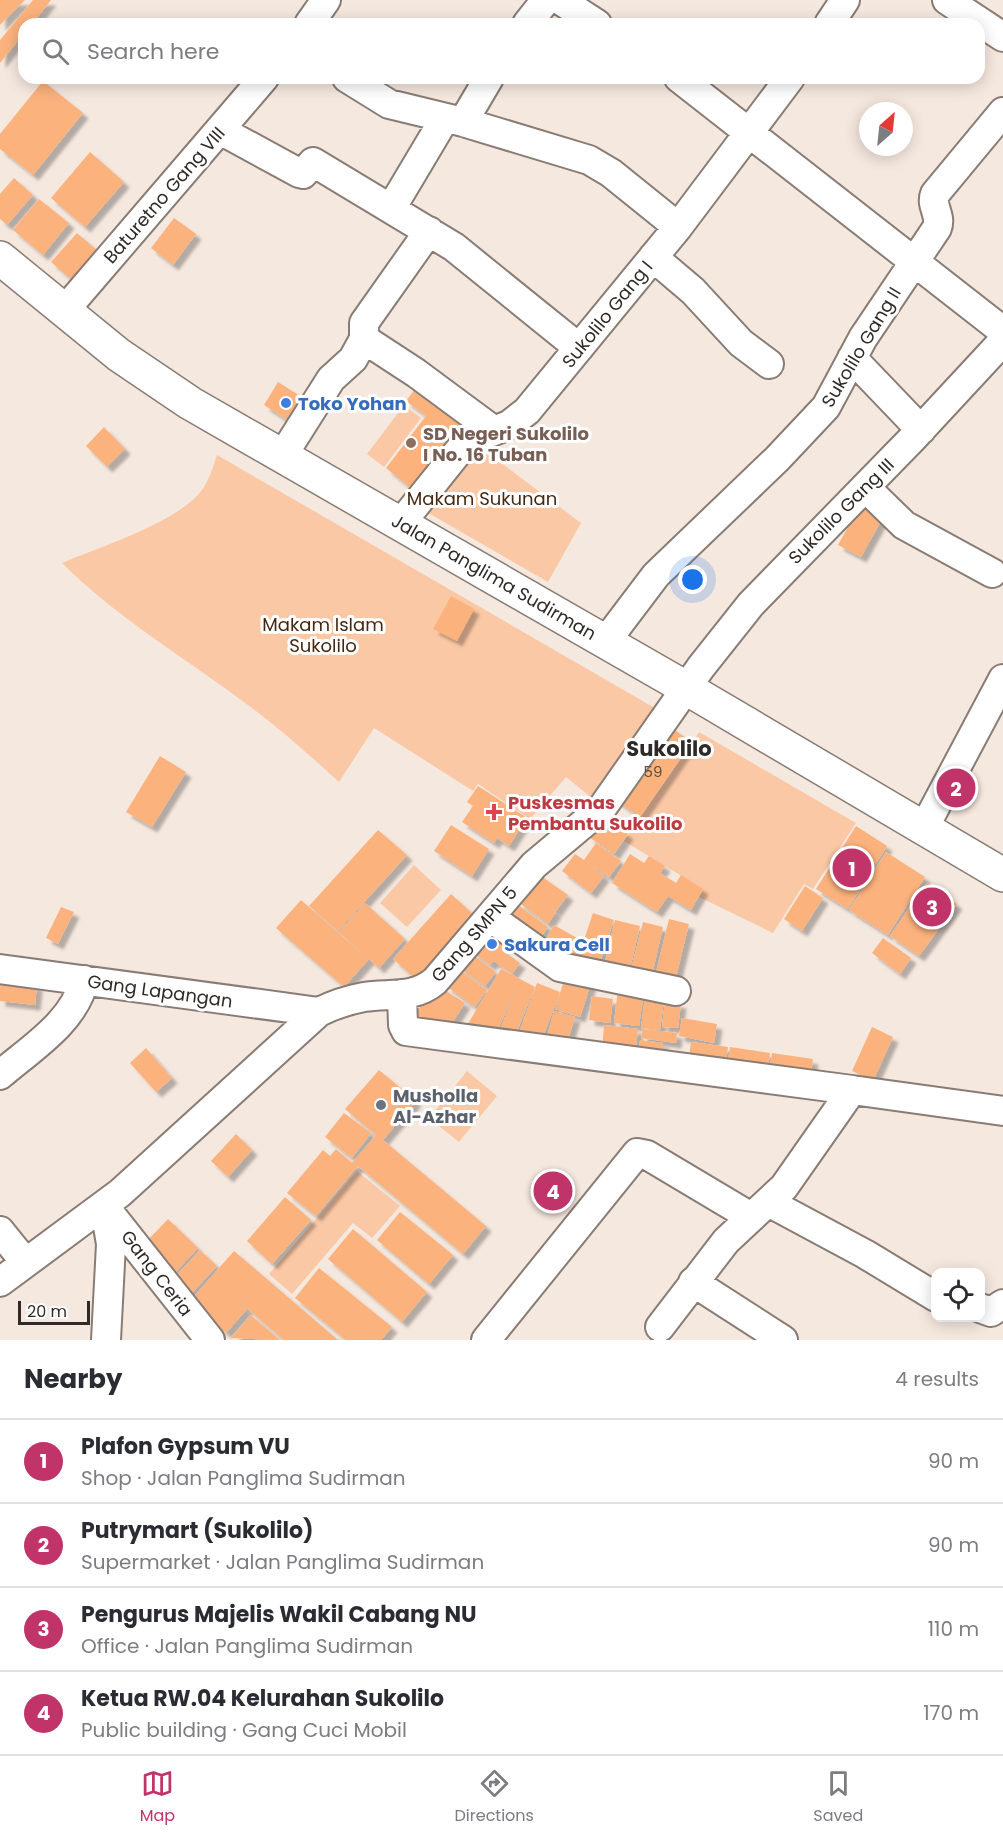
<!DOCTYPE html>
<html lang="en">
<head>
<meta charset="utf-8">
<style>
	:root { --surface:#fff; --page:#f7f7f7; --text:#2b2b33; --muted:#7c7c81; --line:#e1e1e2; --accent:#c03469 }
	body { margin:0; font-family:Poppins,sans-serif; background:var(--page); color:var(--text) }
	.controls { position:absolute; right:18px; bottom:18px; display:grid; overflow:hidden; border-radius:12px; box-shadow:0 3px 15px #0003 }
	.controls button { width:54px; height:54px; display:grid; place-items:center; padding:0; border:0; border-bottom:2px solid var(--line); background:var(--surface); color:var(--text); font:30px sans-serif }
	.compass { position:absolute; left:859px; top:102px; width:54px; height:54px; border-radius:50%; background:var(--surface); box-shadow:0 3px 15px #0003; rotate:27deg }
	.scale { position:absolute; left:18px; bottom:15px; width:72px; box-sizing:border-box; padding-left:6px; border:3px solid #2f2a27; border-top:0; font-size:16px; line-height:21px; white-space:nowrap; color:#2f2a27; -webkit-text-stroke:4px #fff; paint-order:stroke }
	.you { position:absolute; left:693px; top:580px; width:21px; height:21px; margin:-15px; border:4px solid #fff; border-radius:50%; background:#1a73e8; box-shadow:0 0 0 9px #1a73e833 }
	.badge { display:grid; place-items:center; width:39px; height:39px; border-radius:50%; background:var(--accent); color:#fff; font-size:20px; font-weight:700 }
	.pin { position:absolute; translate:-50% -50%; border:3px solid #fff; box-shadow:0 2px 6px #0006 }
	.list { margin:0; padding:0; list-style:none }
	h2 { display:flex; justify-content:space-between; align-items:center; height:78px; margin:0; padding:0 24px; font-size:26px }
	h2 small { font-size:20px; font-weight:400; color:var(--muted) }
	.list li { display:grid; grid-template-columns:39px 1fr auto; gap:18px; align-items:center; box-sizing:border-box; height:84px; padding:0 24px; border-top:2px solid var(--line) }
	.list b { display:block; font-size:22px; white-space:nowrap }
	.list p { margin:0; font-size:20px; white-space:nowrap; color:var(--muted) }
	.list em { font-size:20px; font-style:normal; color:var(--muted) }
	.icon { flex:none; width:33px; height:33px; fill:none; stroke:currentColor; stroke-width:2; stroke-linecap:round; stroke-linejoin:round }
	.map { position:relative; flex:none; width:1003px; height:1340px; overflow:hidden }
	.search { position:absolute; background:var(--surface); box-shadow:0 3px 15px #0003; left:18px; right:18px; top:18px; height:66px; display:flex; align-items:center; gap:15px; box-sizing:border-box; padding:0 21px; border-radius:18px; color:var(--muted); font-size:22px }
	.sheet { height:414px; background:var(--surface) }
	nav { display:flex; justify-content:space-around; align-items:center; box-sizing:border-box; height:84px; border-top:2px solid var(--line); background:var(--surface); font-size:16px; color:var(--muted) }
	nav a { display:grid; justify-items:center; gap:3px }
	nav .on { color:var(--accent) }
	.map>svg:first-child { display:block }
	.green { fill:#fbc8a5 }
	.building { fill:#fbb27d; filter:url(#shadow) }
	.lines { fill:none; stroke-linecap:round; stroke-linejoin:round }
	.minor-casing { stroke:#887c74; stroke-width:32 }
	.highway-casing { stroke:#887c74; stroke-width:36 }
	.minor { stroke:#fff; stroke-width:28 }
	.highway { stroke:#fff; stroke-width:33 }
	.shop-dot { fill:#3f7fe0; stroke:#fff; stroke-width:2 }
	.education-dot { fill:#8d6e63; stroke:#fff; stroke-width:2 }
	.health-dot { fill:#e0444e; stroke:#fff; stroke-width:2 }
	.worship-dot { fill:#6b7280; stroke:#fff; stroke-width:2 }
	.labels { text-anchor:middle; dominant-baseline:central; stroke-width:6; stroke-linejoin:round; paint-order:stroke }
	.number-label { font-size:15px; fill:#624c3c }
	.street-label { font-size:18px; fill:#2f2a27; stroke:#fff }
	.shop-label { font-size:18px; font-weight:bold; fill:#366cbe; stroke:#fff; text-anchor:start }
	.education-label { font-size:18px; font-weight:bold; fill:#785e54; stroke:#fff; text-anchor:start }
	.park-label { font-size:18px; fill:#452811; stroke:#fff }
	.health-label { font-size:18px; font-weight:bold; fill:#be3a42; stroke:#fff; text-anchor:start }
	.worship-label { font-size:18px; font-weight:bold; fill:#5b616d; stroke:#fff; text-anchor:start }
	.quarter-label { font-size:21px; font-weight:bold; fill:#2f2a27; stroke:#fff }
</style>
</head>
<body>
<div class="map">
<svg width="1003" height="1340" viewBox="0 0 1003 1340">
	<defs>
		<filter id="shadow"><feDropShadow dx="5.5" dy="5.5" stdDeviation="1.5" flood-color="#0004"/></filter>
	</defs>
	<rect width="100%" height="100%" fill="#f5e8df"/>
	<path class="green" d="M404 405 421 418 384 467 367 454Z
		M476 444 581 523 548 582 423 510Z
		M217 455 660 711 593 799 566 777 530 819 478 784 473 791 374 728 339 782C303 749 266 717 226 689 169 648 111 612 62 563 102 546 166 526 196 497 208 485 212 470 217 455Z
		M699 732 856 823 813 889 804 884 773 933 699 897 703 889 624 841Z
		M414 865 441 890 407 927 380 903Z
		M467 1071 497 1096 459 1142 429 1118Z
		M357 1171 400 1206 372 1238 353 1223 292 1294 269 1274Z"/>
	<path class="building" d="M0 0H25L0 25Z
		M33 0H51L32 24H24V33L0 63V40Z
		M43 81 83 113 33 175 0 149V134Z
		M90 152 124 182 85 227 51 198Z
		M14 178 33 195 7 225 0 219V194Z
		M39 199 69 223 43 255 13 230Z
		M174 218 196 234 173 265 151 248Z
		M77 233 98 251 72 280 51 262Z
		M422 380 470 417 413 490 386 468 426 416 406 401Z
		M278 382 308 401 294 424 264 405Z
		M104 427 125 449 107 467 86 446Z
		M860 506 882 519 861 557 838 545Z
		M451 596 474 609 457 641 433 629Z
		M666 724 692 742 640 817 614 799Z
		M160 756 186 772 152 827 126 812Z
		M478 786 527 818 509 846 497 838 494 843 462 822 473 806 467 802Z
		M603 817 628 834 614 854 589 837Z
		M451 825 489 849 472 876 434 851Z
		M856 826 887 846 848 909 816 889Z
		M378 830 407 855 338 931 309 906Z
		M596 843 621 861 609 877 590 864 604 876 591 893 562 871 575 854 584 860Z
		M886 852 925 877 888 935 849 910Z
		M630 854 644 863 649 856 665 866 660 873 676 883 681 875 703 889 691 910 668 896 657 912 612 883Z
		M541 876 568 895 556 911 544 903 556 912 548 924 518 902Z
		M927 883 957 904 919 956 890 936 907 911 927 925 907 910Z
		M805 886 823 898 802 931 784 919Z
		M451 894 474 915 417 980 393 959Z
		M301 900 367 958 339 932 365 903 405 939 379 968 369 959 344 987 276 928Z
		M517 904 548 927 536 944 504 922Z
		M61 907 74 912 58 944 46 938Z
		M593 913 614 920 599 965 578 958Z
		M669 919 689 924 675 981 655 977Z
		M615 920 640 926 629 973 604 967Z
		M643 922 663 927 651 979 630 974Z
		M554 925 584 942 570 966 540 949Z
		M492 926 509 939 498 955 502 950 520 963 512 974 494 961 490 965 472 952Z
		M883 938 911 958 900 974 872 953Z
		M469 952 496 972 485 986 458 967Z
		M458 969 487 990 475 1007 446 986Z
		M501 969 535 987 515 1036 500 1030 517 986 495 1036 466 1027Z
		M567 971 592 980 580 1017 555 1009Z
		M0 981 37 985 35 1005 0 1001Z
		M537 983 560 992 541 1042 519 1033Z
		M435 984 465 1003 446 1032 408 1025Z
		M618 989 644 992 639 1026 614 1023Z
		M592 996 613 999 610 1023 589 1020Z
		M645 997 664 1000 660 1030 641 1028Z
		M665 1001 681 1003 678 1028 662 1027Z
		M554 1011 575 1017 566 1046 546 1040Z
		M682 1018 717 1024 714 1043 679 1036Z
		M604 1025 638 1029 635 1055 602 1051Z
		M872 1027 893 1037 873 1081 852 1071Z
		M643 1029 677 1033 676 1043 641 1038Z
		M640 1040 663 1043 662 1060 639 1057Z
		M691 1042 728 1047 725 1068 688 1063Z
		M730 1047 770 1053 767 1075 727 1069Z
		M146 1048 172 1078 156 1092 130 1063Z
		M772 1053 813 1059 810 1080 769 1074Z
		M379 1070 416 1101 383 1140 486 1226 463 1254 358 1166 316 1216 287 1193 323 1150 330 1156 336 1149 352 1163 376 1135 345 1109Z
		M344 1113 371 1133 352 1158 325 1137Z
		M236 1134 252 1150 228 1177 211 1161Z
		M285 1197 311 1220 272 1264 247 1241Z
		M400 1212 453 1255 429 1284 377 1240Z
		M168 1219 198 1248 174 1274 143 1245Z
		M353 1229 427 1292 402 1322 328 1259Z
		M200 1250 217 1266 190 1295 173 1279Z
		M234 1251 338 1340H284L227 1291 247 1309 226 1333 190 1301Z
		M319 1268 392 1327 381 1340H346L295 1298Z
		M251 1315 280 1340 231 1338Z"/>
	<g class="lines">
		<defs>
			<path id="minor" d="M560 0 597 24
				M947 0 1003 37
				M309 24 326 0
				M527 24 546 0
				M829 24 845 0
				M347 78 389 104 463 122 589 160 611 173 678 227
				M679 78 1003 331
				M463 122 489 78
				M220 130 299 173 303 174 313 162 454 247 579 348
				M392 207 445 118
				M653 257 693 291 741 343 769 364
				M64 311 264 78
				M364 339 416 373 493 430
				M852 358 921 430
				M283 455 331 379 353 359 364 339V323L429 231
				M865 487 904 525 992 573
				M401 523 466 442 509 425 527 411 678 227 790 78
				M606 641 656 575 777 459 826 407 863 338 937 228C942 215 930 206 935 194L1003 112
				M924 828 1003 679
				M490 917 560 967 676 991
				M0 969 319 1012
				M402 994 403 1025 406 1031 852 1090
				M0 1075C30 1049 75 1022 84 980
				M770 1203 865 1254 936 1297
				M104 1206 210 1340
				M105 1208 111 1244 106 1340
				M0 1231 25 1262
				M0 1282 120 1193 319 1012C333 1005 348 1000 364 997 389 993 414 999 435 981L534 865 602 808 701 667 751 604 912 439 1003 341
				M693 1282 783 1340
				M980 1308 991 1312 1003 1304
				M660 1327 726 1241 784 1187 852 1090 1003 1111
				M486 1340 637 1153 647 1155 751 1217"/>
			<path id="highway" d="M0 258 119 355 190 403 686 688 1003 875"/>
		</defs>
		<use href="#minor" class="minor-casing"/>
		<use href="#highway" class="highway-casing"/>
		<use href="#minor" class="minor"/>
		<use href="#highway" class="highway"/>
	</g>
	<g class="shop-dot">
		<circle cx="286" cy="403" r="6"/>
		<circle cx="492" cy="944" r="6"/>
	</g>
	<circle class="education-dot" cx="411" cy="443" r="6"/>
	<path class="health-dot" d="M491 803h6v6h6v6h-6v6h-6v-6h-6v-6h6z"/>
	<circle class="worship-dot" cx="381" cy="1105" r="6"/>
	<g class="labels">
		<g class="number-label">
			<text x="653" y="771">59</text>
		</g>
		<g class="street-label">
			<text transform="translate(164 195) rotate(-49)">Baturetno Gang VIII</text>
			<text transform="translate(607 314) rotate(-51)">Sukolilo Gang I</text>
			<text transform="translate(861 347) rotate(-59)">Sukolilo Gang II</text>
			<text transform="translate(841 511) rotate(-45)">Sukolilo Gang III</text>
			<text transform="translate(494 577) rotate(30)">Jalan Panglima Sudirman</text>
			<text transform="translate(474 934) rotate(-49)">Gang SMPN 5</text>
			<text transform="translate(160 991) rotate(8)">Gang Lapangan</text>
			<text transform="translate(157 1273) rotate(52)">Gang Ceria</text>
		</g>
		<g class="shop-label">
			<text x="298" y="403">Toko Yohan</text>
			<text x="504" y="944">Sakura Cell</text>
		</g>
		<g class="education-label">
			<text x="423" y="433">SD Negeri Sukolilo<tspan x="423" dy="21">I No. 16 Tuban</tspan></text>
		</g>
		<g class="park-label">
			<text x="482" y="498">Makam Sukunan</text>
			<text x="323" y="624">Makam Islam<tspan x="323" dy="21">Sukolilo</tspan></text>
		</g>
		<g class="health-label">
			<text x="508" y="802">Puskesmas<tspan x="508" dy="21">Pembantu Sukolilo</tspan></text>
		</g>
		<g class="worship-label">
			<text x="393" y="1095">Musholla<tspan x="393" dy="21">Al-Azhar</tspan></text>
		</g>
		<g class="quarter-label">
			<text x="669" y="748">Sukolilo</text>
		</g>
	</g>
</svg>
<div class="controls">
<button><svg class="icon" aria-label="locate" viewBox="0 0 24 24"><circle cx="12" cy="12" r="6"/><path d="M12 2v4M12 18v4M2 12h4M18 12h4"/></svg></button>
</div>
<svg class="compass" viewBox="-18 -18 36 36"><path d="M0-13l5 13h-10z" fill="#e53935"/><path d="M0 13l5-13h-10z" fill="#7c7c81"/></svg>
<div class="scale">20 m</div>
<div class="you"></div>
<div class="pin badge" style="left:852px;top:868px">1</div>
<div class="pin badge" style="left:956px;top:788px">2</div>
<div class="pin badge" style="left:932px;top:907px">3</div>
<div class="pin badge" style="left:553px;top:1191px">4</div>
<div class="search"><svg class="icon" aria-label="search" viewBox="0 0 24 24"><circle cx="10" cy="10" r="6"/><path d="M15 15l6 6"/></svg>Search here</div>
</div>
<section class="sheet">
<h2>Nearby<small>4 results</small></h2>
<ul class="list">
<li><span class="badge">1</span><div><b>Plafon Gypsum VU</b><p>Shop · Jalan Panglima Sudirman</p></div><em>90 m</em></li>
<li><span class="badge">2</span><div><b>Putrymart (Sukolilo)</b><p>Supermarket · Jalan Panglima Sudirman</p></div><em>90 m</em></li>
<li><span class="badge">3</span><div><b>Pengurus Majelis Wakil Cabang NU</b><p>Office · Jalan Panglima Sudirman</p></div><em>110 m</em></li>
<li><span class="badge">4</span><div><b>Ketua RW.04 Kelurahan Sukolilo</b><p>Public building · Gang Cuci Mobil</p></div><em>170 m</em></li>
</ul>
</section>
<nav>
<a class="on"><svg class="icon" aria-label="map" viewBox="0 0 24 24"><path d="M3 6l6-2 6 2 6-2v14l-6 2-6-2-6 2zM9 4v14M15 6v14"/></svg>Map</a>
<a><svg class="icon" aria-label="directions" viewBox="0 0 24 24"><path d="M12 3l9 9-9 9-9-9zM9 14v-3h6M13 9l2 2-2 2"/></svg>Directions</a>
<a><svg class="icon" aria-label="saved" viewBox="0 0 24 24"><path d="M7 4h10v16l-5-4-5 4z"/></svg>Saved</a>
</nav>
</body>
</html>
